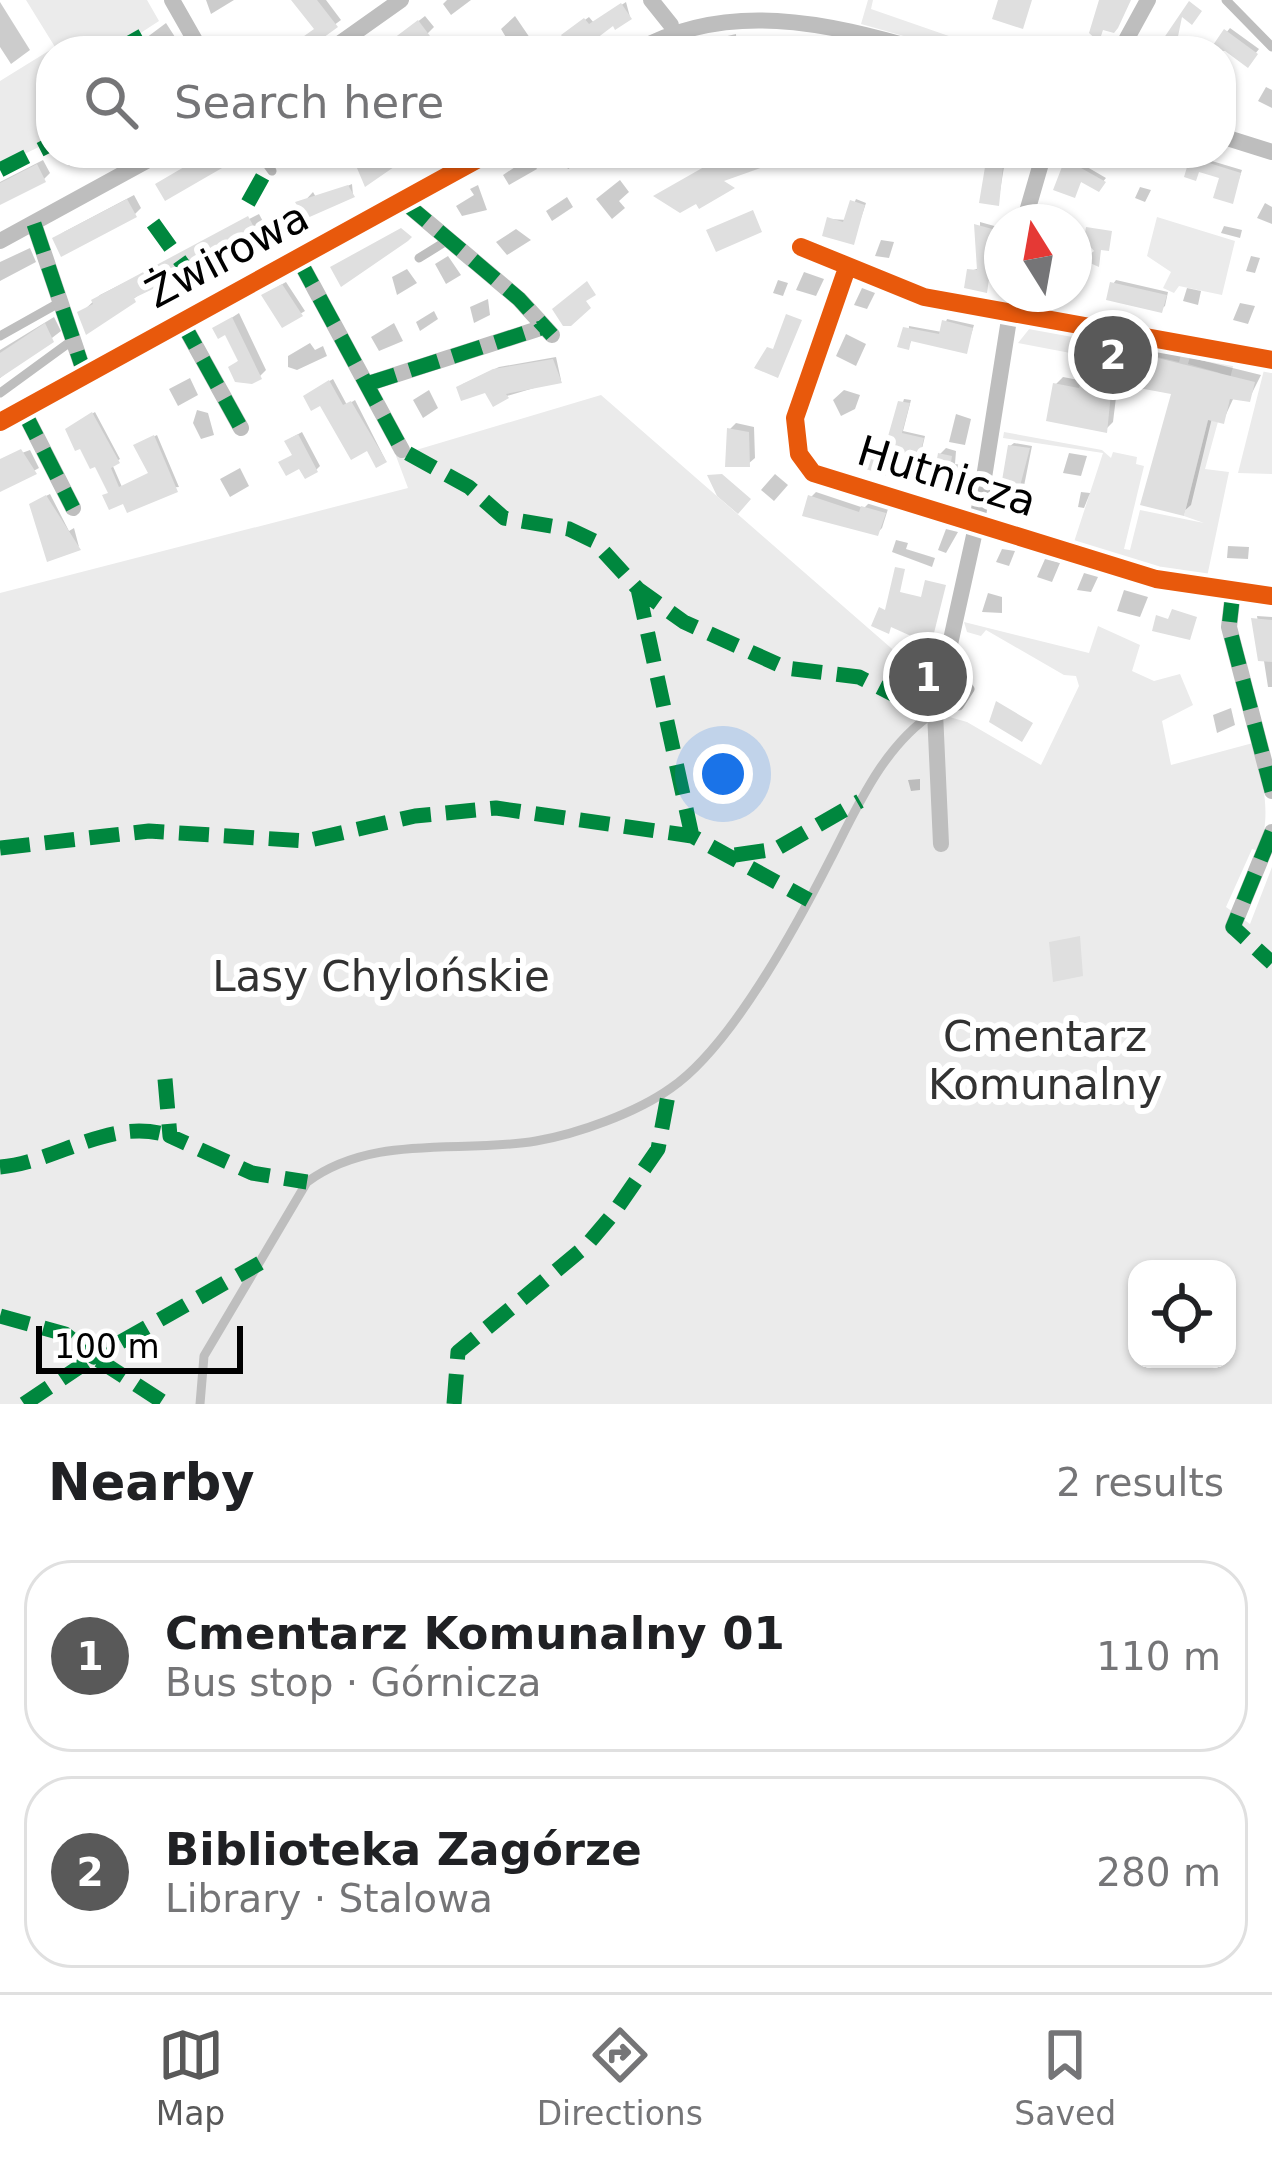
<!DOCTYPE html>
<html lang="en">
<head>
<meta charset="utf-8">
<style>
	:root { --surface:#fff; --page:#f2f2f2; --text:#202124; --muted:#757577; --line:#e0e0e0; --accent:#595959 }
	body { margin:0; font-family:"DejaVu Sans",sans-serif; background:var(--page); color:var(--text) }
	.controls { position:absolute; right:36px; bottom:36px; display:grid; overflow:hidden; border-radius:24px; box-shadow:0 3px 9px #0004 }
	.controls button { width:108px; height:108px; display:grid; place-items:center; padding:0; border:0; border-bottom:3px solid var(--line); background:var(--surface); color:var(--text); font:60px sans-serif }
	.compass { position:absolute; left:984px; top:204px; width:108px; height:108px; border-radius:50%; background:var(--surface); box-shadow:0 3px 9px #0004; rotate:349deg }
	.scale { position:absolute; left:36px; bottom:30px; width:207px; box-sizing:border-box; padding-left:12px; border:6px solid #000; border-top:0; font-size:33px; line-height:42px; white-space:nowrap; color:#000; -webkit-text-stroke:9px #fff; paint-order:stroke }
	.you { position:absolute; left:723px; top:774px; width:42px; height:42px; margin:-30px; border:9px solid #fff; border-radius:50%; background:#1a73e8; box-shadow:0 0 0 18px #1a73e833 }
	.badge { display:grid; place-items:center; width:78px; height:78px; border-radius:50%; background:var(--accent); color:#fff; font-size:39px; font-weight:700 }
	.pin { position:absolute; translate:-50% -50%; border:6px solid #fff; box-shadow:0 3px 12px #0006 }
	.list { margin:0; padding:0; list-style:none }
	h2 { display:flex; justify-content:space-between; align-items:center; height:156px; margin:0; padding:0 48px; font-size:51px }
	h2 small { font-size:39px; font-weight:400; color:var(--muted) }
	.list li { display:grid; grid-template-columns:78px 1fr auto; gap:36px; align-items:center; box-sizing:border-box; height:192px; margin:0 24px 24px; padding:0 24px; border:3px solid var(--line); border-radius:48px }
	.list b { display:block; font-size:45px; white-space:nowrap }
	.list p { margin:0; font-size:39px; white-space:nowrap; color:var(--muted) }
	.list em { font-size:39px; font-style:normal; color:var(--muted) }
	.icon { flex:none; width:66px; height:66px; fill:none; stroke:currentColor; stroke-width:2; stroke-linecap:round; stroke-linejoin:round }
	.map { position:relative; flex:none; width:1272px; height:1404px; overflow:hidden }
	.search { position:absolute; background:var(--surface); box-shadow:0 3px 9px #0004; left:36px; right:36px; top:36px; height:132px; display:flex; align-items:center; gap:30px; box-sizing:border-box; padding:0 42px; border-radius:48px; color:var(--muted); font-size:45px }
	.sheet { height:588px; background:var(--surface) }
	nav { display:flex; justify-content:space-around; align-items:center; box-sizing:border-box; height:168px; border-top:3px solid var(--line); background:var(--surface); font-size:33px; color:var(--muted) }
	nav a { display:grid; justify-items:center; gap:6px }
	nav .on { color:var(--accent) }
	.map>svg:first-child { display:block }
	.green { fill:#ebebeb; fill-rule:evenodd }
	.shadow { fill:#0003 }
	.building { fill:#dfdfdf }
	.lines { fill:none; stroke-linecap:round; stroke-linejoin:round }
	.service { stroke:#bebebe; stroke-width:9 }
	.minor { stroke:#bebebe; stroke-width:16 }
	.quiet { stroke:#00873e; stroke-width:15; stroke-dasharray:30 15; stroke-linecap:butt }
	.cycleway-casing { stroke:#fff; stroke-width:26 }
	.cycleway { stroke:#e8590c; stroke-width:18 }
	.labels { text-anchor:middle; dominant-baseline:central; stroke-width:12; stroke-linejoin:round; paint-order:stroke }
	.street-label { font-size:42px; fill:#000; stroke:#fff }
	.park-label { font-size:42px; fill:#323232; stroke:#fff }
</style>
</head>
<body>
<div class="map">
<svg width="1272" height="1404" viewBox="0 0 1272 1404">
	<rect width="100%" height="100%" fill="#fff"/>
	<path class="green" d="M26 0H147L159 21 139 34 148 51H51V141L0 166V81L55 47Z
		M868 0H873L871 9 992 51H957L861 24Z
		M1157 217 1235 241 1222 295 1179 286 1174 293 1163 288 1171 272 1147 256Z
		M1034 323 1153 339 1155 347 1181 355 1179 362 1105 345 1102 359 1018 343Z
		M1205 349 1236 356 1205 469 1229 472 1207 577 1236 580 1235 584 1177 575 1074 542 1103 453 1003 438 1004 432 1102 450 1111 458 1113 452 1137 457 1136 464 1144 466 1124 549 1130 550 1140 510 1204 523 1184 516 1220 373 1188 364 1190 357 1208 360Z
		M1241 357 1272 364V474L1238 473 1265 366 1237 367Z
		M601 395 922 675 914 707 967 722 1041 765 1079 686 1076 676 1064 675 986 630 981 636 967 632 964 622 1089 653 1098 626 1140 645 1132 671 1154 681 1180 674 1193 705 1162 721 1171 765 1253 743C1263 781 1272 814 1259 851L1252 849 1226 907 1250 924 1272 867V1404H0V593L408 488 396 456ZM1137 1269H1227V1359H1137Z"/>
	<path class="shadow" d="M206 0H234L211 14Z
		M301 0H326L341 20 299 51H286L317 29Z
		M447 0H471L451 15 443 4Z
		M0 2 30 50 11 64 0 47Z
		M626 2 630 17 613 22 573 51H562L572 45 568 32 589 17 594 23Z
		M425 16 434 27 428 33 405 51H390L393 41Z
		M515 16 530 38 513 49 501 29Z
		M166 23 184 51H155L146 38Z
		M1230 28 1259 49 1247 64 1218 43Z
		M736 34 737 51H716L719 38Z
		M251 36 261 51H234L238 44Z
		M1266 87 1272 90V108L1258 101Z
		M1221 88 1233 91 1225 107 1221 105Z
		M63 153H95L69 166Z
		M558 153H579L583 160 568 169Z
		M942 153H955L951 161 941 159Z
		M993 153 1006 155 998 203 990 156Z
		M1134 153H1158L1150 166Z
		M1195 156 1242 170 1232 200 1223 176 1200 169Z
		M530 157 537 169 509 185 503 175Z
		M1070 157 1106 178 1098 188 1082 179 1075 194 1057 188Z
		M43 160 50 173 44 179 0 202V182Z
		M620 180 629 192 619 201 625 208 612 219 596 199Z
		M352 184 353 195 308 215 307 223 289 218 313 192 317 199Z
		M478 185 487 210 462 216 456 206 474 195 470 189Z
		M1140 187 1151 190 1145 202 1135 198Z
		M134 195 141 208 135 214 62 233Z
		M567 197 573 207 552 221 546 211Z
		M856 199 866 203 853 242 830 219 847 220Z
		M1265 203 1272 207V224L1257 218Z
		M259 214 266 227 258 235 245 237 165 284 162 279 87 331 81 313 100 295Z
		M1045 215 1061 216V222H1041Z
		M980 222 998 227 986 290 970 271 980 268Z
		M1224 226 1242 230 1240 238 1221 233Z
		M516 229 531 240 507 255 496 242Z
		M881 240 894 242 889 258 875 256Z
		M30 248 36 262 0 281V262Z
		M448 256 461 275 446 284 435 264Z
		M1251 256 1260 258 1255 273 1246 271Z
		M407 269 417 283 397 295 392 277Z
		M804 272 824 279 816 296 796 290Z
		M778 280 788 283 783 296 773 293Z
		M1116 280 1168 292 1165 306 1161 309 1113 284Z
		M286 282 305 311 283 324 268 292Z
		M862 288 875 293 867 309 854 305Z
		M1187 288 1201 291 1198 305 1183 301Z
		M488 299 490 315 474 323 470 307Z
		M1240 303 1255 306 1248 324 1233 320Z
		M434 311 438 319 420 331 416 322Z
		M239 313 266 370 260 376 231 367 241 359 226 331 216 328Z
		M54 317 61 331 0 378V350Z
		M947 319 974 325 966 351 913 338 908 347 909 326 942 332Z
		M394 323 403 341 379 351 371 337Z
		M846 334 866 344 856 366 836 356Z
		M1115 339 1261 375 1249 399 1234 397 1223 421 1212 418 1191 505 1183 512 1175 392 1118 381 1113 422 1106 429 1056 384 1063 377 1084 381 1092 358 1107 352Z
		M310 343 315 350 323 346 327 356 297 370 288 367V356Z
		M556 357 561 380 507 396 463 384 499 367Z
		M190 378 198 395 178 406 169 389Z
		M333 379 347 405 355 400 385 459 377 464 368 447 309 393Z
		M429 390 438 408 423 418 413 400Z
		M844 390 860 395 855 409 841 416 833 400Z
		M904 399 911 400 903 431 925 436 921 453H896L888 473 863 445H889Z
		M197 410 208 413 214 435 201 439 193 423Z
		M95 412 120 459 112 464 122 487 151 473 139 444 157 435 179 487 111 492 71 427Z
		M956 414 971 419 965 445 949 442Z
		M736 423 754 427 755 458 748 464 730 429Z
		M302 432 320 466 316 470 291 438Z
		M1014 443 1032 446 1019 511 1010 446Z
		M946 448 956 451 955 464 967 466 958 490 940 454Z
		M30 450 39 468 0 489V461Z
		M1069 453 1087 456 1081 476 1063 473Z
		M240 468 249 486 230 497 220 479Z
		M775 474 788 485 774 501 761 490Z
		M816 492 864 508 869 503 888 509 882 528 877 533 811 497Z
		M1081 492 1090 493 1084 508 1078 507Z
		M50 494 69 531 74 528 79 547 36 501Z
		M946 529 958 532 946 553 938 550Z
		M896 540 908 543 906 549 935 558 932 567 892 552Z
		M1228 546 1249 547 1248 559 1227 558Z
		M1002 549 1015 551 1009 566 996 562Z
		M1045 559 1060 563 1052 582 1037 577Z
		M1084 573 1098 577 1091 592 1077 590Z
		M1124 590 1148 597 1140 617 1117 611Z
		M988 593 1002 597V613L982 612Z
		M1257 616 1272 617V687H1268Z
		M1231 708 1235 725 1217 733 1213 715Z
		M920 779V790L911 791 908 780Z"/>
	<path class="building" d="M291 0H317L338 27 305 51H283L314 29Z
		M998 0H1032L1023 29 992 19Z
		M1099 0H1131L1118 28 1114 33 1103 30 1099 42 1089 33Z
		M1189 1 1202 11 1192 25 1182 17 1175 51H1155Z
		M621 3 632 19 615 30 613 26 580 51H573L561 35 584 18 589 24Z
		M418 20 430 36 410 51H377Z
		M1224 29 1258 54 1248 68 1225 51H1209Z
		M208 153H248L165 201 155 184Z
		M367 153H399L404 160 365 187 354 161Z
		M708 153H734L738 164 767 153 772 164 724 181 735 188 699 209 696 204 680 213 653 196 711 163Z
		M987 155 1004 157 999 206 979 203Z
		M1190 157 1241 173 1233 204 1213 198 1219 178 1199 172 1196 181 1184 177Z
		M1065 159 1106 182 1099 192 1081 182 1075 198 1053 190Z
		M37 164 46 182 0 205V183Z
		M348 185 355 197 305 219 309 226 296 234 286 218 299 209 295 202Z
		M127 199 137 217 61 257 52 238Z
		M850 200 865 205 854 245 822 236 827 217 843 222Z
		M753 210 762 232 716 252 706 230Z
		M248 216 260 238 134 298 136 302 86 335 77 312 93 304 91 300Z
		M974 224 996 230 987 293 964 288 967 269 977 270Z
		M1086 227 1112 231 1109 251 1101 250 1099 267 1083 260 1094 251 1084 239Z
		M401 228 412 237 408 241 341 287 330 267Z
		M587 281 596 295 586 301 591 308 571 326H563L552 309Z
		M1110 282 1167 295 1162 313 1106 300Z
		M282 284 303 316 282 328 261 295Z
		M786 314 802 320 778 378 754 368 767 347 773 349Z
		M232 317 262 379 252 384 235 382 228 367 238 361 225 335 218 339 212 328Z
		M942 320 973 328 967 354 911 341 909 350 897 347 903 327 939 334Z
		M45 323 54 342 0 378V353Z
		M1105 345 1255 382 1250 402 1230 399 1224 424 1208 420 1184 516 1140 505 1171 394 1112 383 1107 433 1046 421 1053 383 1079 388 1089 356 1102 359Z
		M553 359 562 383 506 394 509 398 493 407 485 393 461 401 456 387 493 369Z
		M329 380 343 405 351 401 387 462 376 468 367 451 351 460 320 406 311 411 303 396Z
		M898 401 910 403 902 433 924 438 919 459 895 456 888 476 853 465 860 443 885 447Z
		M92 412 120 463 111 468 119 487 148 473 133 445 154 435 178 492 127 513 123 504 109 510 102 495 108 493 95 467 90 469 80 449 75 451 65 429Z
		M727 428 749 432 750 467H725Z
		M298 434 318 472 305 479 299 469 286 476 278 462 292 455 284 441Z
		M1008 445 1030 448 1019 490 1024 491 1020 514 997 510Z
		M21 449 37 474 0 492V459Z
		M938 453 952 456 950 469 962 471 958 494 932 487Z
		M722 474 751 499 738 514 717 496 707 475Z
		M46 495 81 550 47 562 29 504Z
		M808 495 859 512 861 506 886 513 878 536 802 516Z
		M895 567 905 569 900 592 921 597 925 580 946 585 931 645 891 627 889 634 871 626 879 607 885 610Z
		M1172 609 1197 617 1190 640 1152 631 1156 615 1168 619Z
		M1251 618 1272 620V662L1258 661Z
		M996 701 1033 723 1022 742 989 722Z
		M1080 936 1083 976 1053 982 1049 942Z"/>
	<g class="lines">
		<path class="service" d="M1226 0 1272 47
			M259 153 272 171
			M419 258 448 240
			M0 336 57 304
			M0 393 70 342
			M938 700 943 706H959L970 689 948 658
			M200 1404 204 1356 307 1182C374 1133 458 1154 536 1141 577 1134 636 1113 671 1088 732 1046 797 925 831 858 858 805 884 745 935 712"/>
		<path class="minor" d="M172 0 201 51
			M651 0 671 25
			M329 51 401 0
			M636 51C726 0 826 22 924 51
			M1120 51 1148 0
			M1221 136 1272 152
			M404 202 519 299 552 335
			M1024 222 1044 153
			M34 224 84 372
			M0 241 161 153
			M801 247 924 297 1272 360
			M298 258 402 450
			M847 268 795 418 799 454 813 473 1156 579 1272 596
			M181 320 241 428
			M367 384 544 327
			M23 410 73 508
			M0 422 489 153
			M1233 592 1229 627 1272 791
			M941 844 935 712 977 522 1013 294
			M1233 927 1272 832"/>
		<path class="quiet" d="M132 33 142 51
			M0 170 51 144
			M404 202 519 299 552 335
			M248 203 268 167
			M153 223 194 280
			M34 224 84 372 72 379
			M298 258 402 450 469 487 504 518 569 529 594 541 638 589 684 622 786 668 859 677 932 714
			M181 320 241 428
			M367 384 544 327
			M23 410 73 508
			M638 589 692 836
			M1233 592 1229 627 1272 791
			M1272 832 1233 927 1272 963
			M0 848 149 831 306 841 415 816 496 808 692 836 809 900
			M735 855 776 849 860 801
			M165 1079 170 1136 252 1173 307 1182
			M0 1167C58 1162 111 1116 170 1136
			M0 1316 65 1334 94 1357 260 1263
			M24 1404 94 1357 166 1404
			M454 1404 458 1352 586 1246 613 1214 658 1149 669 1090"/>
		<defs>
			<path id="cycleway" d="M801 247 924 297 1272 360
				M847 268 795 418 799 454 813 473 1156 579 1272 596
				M0 422 489 153"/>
		</defs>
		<use href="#cycleway" class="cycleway-casing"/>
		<use href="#cycleway" class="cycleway"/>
	</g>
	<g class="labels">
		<g class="street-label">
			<text transform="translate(227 255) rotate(-28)">Żwirowa</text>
			<text transform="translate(947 476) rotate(17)">Hutnicza</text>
		</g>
		<g class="park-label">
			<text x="381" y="976">Lasy Chylońskie</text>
			<text x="1045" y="1036">Cmentarz<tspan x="1045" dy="48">Komunalny</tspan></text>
		</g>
	</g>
</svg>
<div class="controls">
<button><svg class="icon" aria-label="locate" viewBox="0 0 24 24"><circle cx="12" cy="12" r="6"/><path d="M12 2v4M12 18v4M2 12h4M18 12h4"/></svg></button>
</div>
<svg class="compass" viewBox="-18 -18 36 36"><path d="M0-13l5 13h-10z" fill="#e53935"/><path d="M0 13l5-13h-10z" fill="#757577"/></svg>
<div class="scale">100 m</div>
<div class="you"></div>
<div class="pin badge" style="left:928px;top:677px">1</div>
<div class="pin badge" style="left:1113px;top:355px">2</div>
<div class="search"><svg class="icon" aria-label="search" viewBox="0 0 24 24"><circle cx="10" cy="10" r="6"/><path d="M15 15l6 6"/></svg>Search here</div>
</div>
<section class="sheet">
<h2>Nearby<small>2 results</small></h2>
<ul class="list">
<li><span class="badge">1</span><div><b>Cmentarz Komunalny 01</b><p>Bus stop · Górnicza</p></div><em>110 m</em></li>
<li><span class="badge">2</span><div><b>Biblioteka Zagórze</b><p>Library · Stalowa</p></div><em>280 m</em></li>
</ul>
</section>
<nav>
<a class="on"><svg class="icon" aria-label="map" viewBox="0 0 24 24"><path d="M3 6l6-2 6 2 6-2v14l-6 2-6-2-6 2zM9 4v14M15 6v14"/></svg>Map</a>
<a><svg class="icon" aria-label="directions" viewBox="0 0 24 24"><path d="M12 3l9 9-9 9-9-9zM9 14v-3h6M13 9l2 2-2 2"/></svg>Directions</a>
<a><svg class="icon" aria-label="saved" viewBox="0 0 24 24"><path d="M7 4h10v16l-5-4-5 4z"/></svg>Saved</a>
</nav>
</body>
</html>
